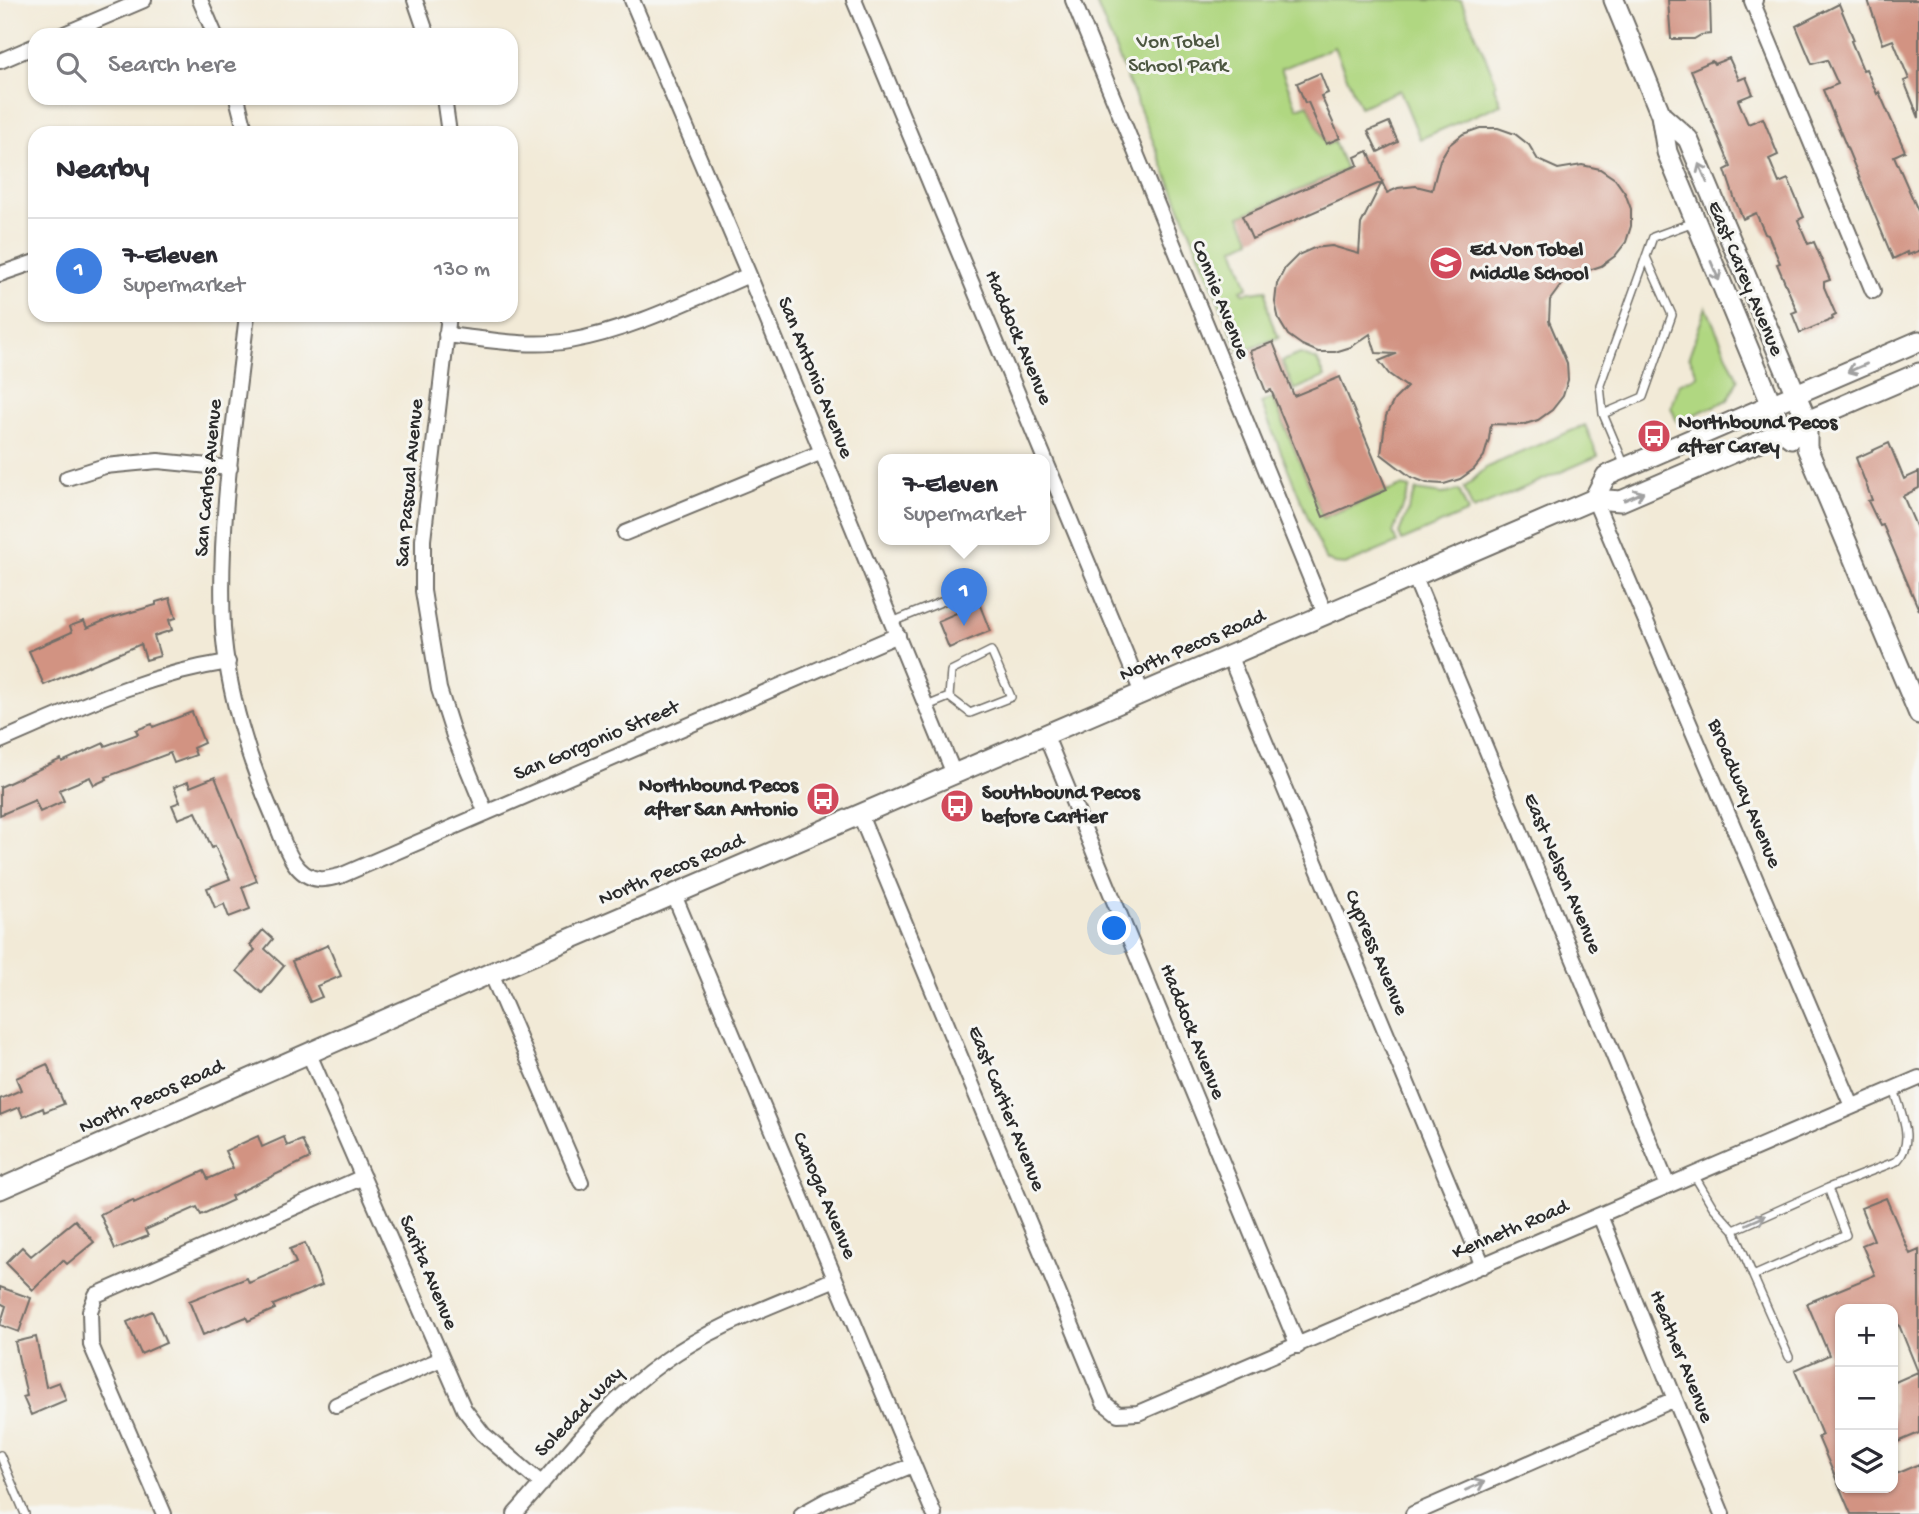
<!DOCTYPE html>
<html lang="en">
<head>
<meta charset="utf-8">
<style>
	:root { --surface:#fff; --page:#f7f7f7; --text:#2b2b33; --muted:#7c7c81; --line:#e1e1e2; --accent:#d1495b }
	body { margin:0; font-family:"Gochi Hand",sans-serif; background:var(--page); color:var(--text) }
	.controls { position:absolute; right:21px; bottom:21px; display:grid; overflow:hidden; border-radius:14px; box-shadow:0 2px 5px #0004 }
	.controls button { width:63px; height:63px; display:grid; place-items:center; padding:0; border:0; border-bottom:2px solid var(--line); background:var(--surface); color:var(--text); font:35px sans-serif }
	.you { position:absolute; left:1115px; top:929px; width:24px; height:24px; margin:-18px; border:5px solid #fff; border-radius:50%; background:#1a73e8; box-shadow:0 0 0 10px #1a73e833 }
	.badge { display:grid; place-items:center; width:46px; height:46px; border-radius:50%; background:var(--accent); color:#fff; font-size:23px; font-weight:700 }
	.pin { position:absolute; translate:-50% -58px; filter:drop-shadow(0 2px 4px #0008) }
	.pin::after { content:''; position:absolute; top:37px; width:24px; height:21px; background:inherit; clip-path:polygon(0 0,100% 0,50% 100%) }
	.popup { position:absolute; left:878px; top:454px; width:172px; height:91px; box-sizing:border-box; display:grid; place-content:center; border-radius:14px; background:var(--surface); filter:drop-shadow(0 2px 5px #0005); font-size:23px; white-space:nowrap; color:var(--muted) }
	.popup b { font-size:26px; color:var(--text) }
	.popup::after { content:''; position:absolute; left:50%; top:100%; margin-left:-14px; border:14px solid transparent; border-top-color:var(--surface) }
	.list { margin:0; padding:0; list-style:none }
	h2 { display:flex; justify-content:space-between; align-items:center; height:91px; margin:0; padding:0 28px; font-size:30px }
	h2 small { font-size:23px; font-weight:400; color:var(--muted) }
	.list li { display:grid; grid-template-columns:46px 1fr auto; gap:21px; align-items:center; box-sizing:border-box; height:105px; padding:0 28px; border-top:2px solid var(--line) }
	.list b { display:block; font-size:26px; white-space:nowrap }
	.list p { margin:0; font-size:23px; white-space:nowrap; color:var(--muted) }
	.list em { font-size:23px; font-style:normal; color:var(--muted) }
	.icon { flex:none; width:38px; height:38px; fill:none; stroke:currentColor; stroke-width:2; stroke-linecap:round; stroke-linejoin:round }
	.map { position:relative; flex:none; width:1919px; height:1514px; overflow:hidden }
	.search { position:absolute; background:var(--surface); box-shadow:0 2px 5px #0004; left:28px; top:28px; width:490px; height:77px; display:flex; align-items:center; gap:18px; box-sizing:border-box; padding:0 24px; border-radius:21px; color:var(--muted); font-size:26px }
	.panel { position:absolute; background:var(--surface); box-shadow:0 2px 5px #0004; left:28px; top:126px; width:490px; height:196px; border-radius:21px }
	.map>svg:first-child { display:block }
	.green { fill:#b0d781; stroke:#6e8156; stroke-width:2 }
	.building { fill:#d29382 }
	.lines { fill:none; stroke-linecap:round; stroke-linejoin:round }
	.lane-casing { stroke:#716e67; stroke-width:10 }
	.street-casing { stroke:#716e67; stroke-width:18 }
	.secondary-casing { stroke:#716e67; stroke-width:23 }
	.lane { stroke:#fff; stroke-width:7 }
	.street { stroke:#fff; stroke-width:14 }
	.secondary { stroke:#fff; stroke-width:19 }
	.oneway { stroke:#a0a0a0 }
	.labels { text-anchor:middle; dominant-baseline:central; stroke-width:6; stroke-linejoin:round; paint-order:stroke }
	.park-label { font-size:21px; fill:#4c5640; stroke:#f6f6f2 }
	.poi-label { font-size:21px; font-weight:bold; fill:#2b2b2b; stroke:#f6f6f2; text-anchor:start }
	.street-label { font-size:21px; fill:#2b2b2b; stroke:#f6f6f2 }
</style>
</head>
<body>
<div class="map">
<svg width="1919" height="1514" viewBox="0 0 1919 1514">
	<rect width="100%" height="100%" fill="#f6f6f2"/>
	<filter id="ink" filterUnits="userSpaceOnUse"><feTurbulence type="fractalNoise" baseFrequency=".0143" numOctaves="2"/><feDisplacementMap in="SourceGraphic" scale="14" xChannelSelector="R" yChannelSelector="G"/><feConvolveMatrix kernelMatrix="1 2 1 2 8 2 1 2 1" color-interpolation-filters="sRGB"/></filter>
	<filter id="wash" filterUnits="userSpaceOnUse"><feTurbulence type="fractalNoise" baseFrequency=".00686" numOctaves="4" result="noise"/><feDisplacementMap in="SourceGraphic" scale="28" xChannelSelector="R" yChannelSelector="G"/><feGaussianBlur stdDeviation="1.57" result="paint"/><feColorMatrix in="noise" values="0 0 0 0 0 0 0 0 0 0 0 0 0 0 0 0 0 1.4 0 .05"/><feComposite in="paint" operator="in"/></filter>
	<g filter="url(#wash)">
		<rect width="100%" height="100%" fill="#f2ead7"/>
		<path class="green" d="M1095 0H1461L1496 82 1494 87 1501 104 1420 139 1400 90 1360 107 1334 47 1281 69 1297 108 1308 104 1326 145 1334 142 1346 169 1240 216 1251 240 1234 248 1248 287 1241 290 1243 293 1267 290C1266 309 1270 321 1279 337L1240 353Z
			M1706 307 1738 380 1728 400 1677 422 1671 407 1679 384 1698 376 1689 356Z
			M1300 354 1317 360 1325 377 1294 390 1282 361Z
			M1273 398 1323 518 1401 486 1410 488 1393 533 1397 543 1345 565 1335 564 1325 559 1261 403Z
			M1585 425 1598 456 1473 510 1464 488 1487 467Z
			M1416 490 1443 494 1459 490 1468 512 1402 541 1399 533Z"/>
		<g id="blocks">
			<path class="building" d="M1668 0H1710L1711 34 1701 35 1694 39H1671Z
				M1868 0H1919V118L1904 81 1909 79 1893 40 1883 44Z
				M1839 4 1854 40 1851 41 1863 70 1866 69 1877 94 1879 92 1905 151 1894 156 1919 213V251L1908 255 1907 252 1893 259 1823 90 1838 84 1827 60 1812 64 1796 26Z
				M1729 58 1739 80 1746 77 1753 94 1738 100 1748 124 1763 118 1778 155 1769 159 1779 183 1788 179 1804 217 1798 220 1808 244 1814 242 1830 280 1824 282V287L1836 315 1832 317 1833 319 1800 333 1792 313 1797 311 1777 264 1780 263 1768 235 1765 234 1756 213 1743 219 1735 200 1725 170 1731 167 1691 70 1712 61 1714 64Z
				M1320 73 1328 93 1321 96 1340 138 1326 144 1308 102 1305 103 1297 83Z
				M1389 122 1398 142 1378 152 1368 131Z
				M1480 128H1498L1515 134 1529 145 1538 160 1558 169 1582 165 1600 169 1615 179 1625 193 1631 209V226L1626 242 1615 256 1601 266 1574 275 1564 281 1550 300 1549 321 1567 363 1568 380 1563 396 1552 410 1538 420 1522 425 1491 424 1489 439 1484 456 1474 469 1460 479 1444 484 1427 483 1411 477 1381 454 1386 416 1394 400 1407 387 1389 374 1379 361 1396 354 1376 353 1370 334 1351 347 1335 352H1318L1302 345 1288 335 1279 320 1275 302 1277 284 1285 268 1298 255 1314 248 1332 246 1359 254 1361 224 1382 182 1252 239 1242 216 1358 165 1355 157 1368 151 1387 193 1398 188 1416 186 1432 190 1440 160 1449 145 1463 134Z
				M1273 342 1294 396 1340 377 1387 490 1323 517 1271 390 1266 392 1250 351Z
				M1889 443 1904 479 1919 472V488L1903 496 1919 533V610L1883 525 1880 526 1868 501 1872 500 1856 458Z
				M170 598 176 618 169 620 172 630 154 636 160 656 146 660 141 644 44 685 29 651 72 632 70 626 84 621 87 628 111 618 156 605V602Z
				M979 603 990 631 949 648 938 621Z
				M192 712 204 743 193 748 196 755 174 763 170 753 106 777 107 779 94 785 90 777 59 790 64 801 40 812 35 800 0 815V787L61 759 62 762 104 743 105 746 138 734 136 730 152 724 153 727Z
				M215 777 257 881 242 887 250 909 229 917 224 904 215 908 207 888 230 879 215 846 212 848 196 812 178 819 172 805 180 802 174 787 188 782 190 787Z
				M263 930 273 939 265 949 284 966 262 993 237 971 255 950 250 945Z
				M328 945 341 976 317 986 322 997 310 1002 292 961Z
				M47 1064 64 1104 44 1112 43 1108 23 1117 19 1107 0 1115V1099L21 1090 16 1078Z
				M258 1136 262 1147 284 1137 287 1146 302 1140 310 1158 231 1196 233 1200 201 1215 197 1207 145 1230 148 1236 115 1249 100 1214 133 1200 134 1203 204 1171 208 1179 233 1168 225 1151Z
				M1886 1198 1910 1254 1919 1250V1433L1893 1444V1383L1918 1372 1899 1325 1893 1327V1309H1840V1488H1893V1475L1919 1464V1514H1851L1818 1437 1822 1435 1795 1370 1829 1355 1807 1303 1875 1275 1862 1245 1874 1240 1861 1208Z
				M75 1220 94 1242 67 1264 63 1260 33 1290 6 1263 22 1247 31 1256Z
				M305 1243 322 1285 273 1305 275 1309 248 1321 246 1317 203 1335 189 1301 247 1278 249 1283 296 1263 290 1249Z
				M0 1287 31 1298 19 1332 0 1325 6 1306 0 1303Z
				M152 1311 166 1343 141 1354 127 1322Z
				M36 1337 46 1387 59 1382 66 1400 31 1415 23 1397 27 1396 15 1342Z"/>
		</g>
	</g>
	<g filter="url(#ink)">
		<use href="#blocks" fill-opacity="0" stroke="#716e67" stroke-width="2"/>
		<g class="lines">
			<defs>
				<path id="lane" d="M1603 414 1643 397 1672 315 1646 257
					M1625 466 1603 414 1600 385 1653 237 1694 222
					M892 622 963 593
					M991 651 1011 697 970 713 949 697 951 671Z
					M927 706 949 697
					M1694 1175 1713 1207 1734 1230 1828 1188 1897 1161C1916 1140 1900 1112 1894 1088
					M1734 1230 1753 1276 1846 1235 1828 1188
					M1753 1276 1789 1357
					M0 1455 25 1514"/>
				<path id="street" d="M200 0 215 35
					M415 0 427 35
					M632 0 749 275 954 774
					M854 0 1142 693
					M1073 0 1326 616
					M1755 0 1752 1 1873 291
					M62 35 144 0
					M0 61 35 46
					M237 98 246 133
					M444 98 449 133
					M0 274 35 262
					M247 315C235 419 218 523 223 628 227 690 249 762 274 818 283 839 292 877 319 879 325 880 334 877 340 876L898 635
					M449 315 423 540V591L439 689 454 736 486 813
					M446 335C486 339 529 348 569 341 629 331 693 299 749 275
					M67 478 105 466 158 461 230 468
					M1594 499 1852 1106
					M625 533 822 452
					M1415 578 1668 1186
					M1229 655 1483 1266
					M1045 734 1298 1346
					M0 741C77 708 144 675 228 662
					M860 815 1104 1403 1118 1414 1138 1413 1919 1078
					M674 895 934 1514
					M491 973 581 1182
					M309 1054 464 1409 483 1434 542 1484
					M1600 1216 1722 1514
					M336 1405 441 1359
					M164 1514 91 1345 90 1311 96 1295 363 1177
					M515 1514C562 1461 605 1403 663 1362 714 1325 777 1304 835 1279
					M802 1514 827 1500 913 1465
					M1413 1514 1675 1399"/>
				<path id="secondary" d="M1614 0 1661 115 1667 152 1783 432 1791 438
					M1661 115 1688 139 1807 421V448L1919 714
					M1594 499 1606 476 1919 341
					M0 1189 491 973 1594 499 1621 501 1919 373"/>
			</defs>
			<use href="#lane" class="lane-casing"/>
			<use href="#street" class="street-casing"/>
			<use href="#secondary" class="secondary-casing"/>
			<use href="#lane" class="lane"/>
			<use href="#street" class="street"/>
			<use href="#secondary" class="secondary"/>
		</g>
		<defs><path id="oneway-shaft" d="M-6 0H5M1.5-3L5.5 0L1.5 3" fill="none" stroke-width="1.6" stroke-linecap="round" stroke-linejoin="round" transform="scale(1.75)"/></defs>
		<g class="oneway">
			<use href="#oneway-shaft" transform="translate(1703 173) rotate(-113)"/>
			<use href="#oneway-shaft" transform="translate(1715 271) rotate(67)"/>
			<use href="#oneway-shaft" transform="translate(1857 368) rotate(157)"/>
			<use href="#oneway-shaft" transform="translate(1634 496) rotate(-23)"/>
			<use href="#oneway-shaft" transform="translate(1756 1220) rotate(-24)"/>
			<use href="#oneway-shaft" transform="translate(1475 1486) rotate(-24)"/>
		</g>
	</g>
	<defs>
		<symbol id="school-disc" viewBox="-11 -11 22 22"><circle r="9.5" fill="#d1495b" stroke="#f6f6f2"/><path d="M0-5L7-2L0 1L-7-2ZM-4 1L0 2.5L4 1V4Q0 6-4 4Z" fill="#fff"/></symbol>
		<symbol id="bus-disc" viewBox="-11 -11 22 22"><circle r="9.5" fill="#d1495b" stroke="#f6f6f2"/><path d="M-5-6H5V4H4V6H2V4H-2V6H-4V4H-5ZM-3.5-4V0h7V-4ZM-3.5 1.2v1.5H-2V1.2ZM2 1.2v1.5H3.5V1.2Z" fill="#fff"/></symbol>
	</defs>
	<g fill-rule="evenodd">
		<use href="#school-disc" x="1427" y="244" width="38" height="38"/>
		<use href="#bus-disc" x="1635" y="417" width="38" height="38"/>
		<use href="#bus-disc" x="804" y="780" width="38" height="38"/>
		<use href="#bus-disc" x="938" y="787" width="38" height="38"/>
	</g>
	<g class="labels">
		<g class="park-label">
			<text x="1178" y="43">Von Tobel<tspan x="1178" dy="24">School Park</tspan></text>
		</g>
		<g class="poi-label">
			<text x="1470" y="251">Ed Von Tobel<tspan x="1470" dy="24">Middle School</tspan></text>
			<text x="1678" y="424">Northbound Pecos<tspan x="1678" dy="24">after Carey</tspan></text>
			<text x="798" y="787" text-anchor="end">Northbound Pecos<tspan x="798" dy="24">after San Antonio</tspan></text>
			<text x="982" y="794">Southbound Pecos<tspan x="982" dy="24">before Cartier</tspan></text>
		</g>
		<g class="street-label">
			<text transform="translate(1744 279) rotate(67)">East Carey Avenue</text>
			<text transform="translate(1219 300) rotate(68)">Connie Avenue</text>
			<text transform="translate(1017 338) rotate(67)">Haddock Avenue</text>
			<text transform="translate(814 378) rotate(68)">San Antonio Avenue</text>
			<text transform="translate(210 478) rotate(-85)">San Carlos Avenue</text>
			<text transform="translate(411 483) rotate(-85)">San Pascual Avenue</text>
			<text transform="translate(1193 647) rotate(-23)">North Pecos Road</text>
			<text transform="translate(597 742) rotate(-23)">San Gorgonio Street</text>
			<text transform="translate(1743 794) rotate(67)">Broadway Avenue</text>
			<text transform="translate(672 871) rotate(-23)">North Pecos Road</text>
			<text transform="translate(1561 874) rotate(67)">East Nelson Avenue</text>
			<text transform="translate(1375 953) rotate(67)">Cypress Avenue</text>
			<text transform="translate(1191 1032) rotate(68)">Haddock Avenue</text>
			<text transform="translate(152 1098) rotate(-24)">North Pecos Road</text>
			<text transform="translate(1005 1109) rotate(68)">East Cartier Avenue</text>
			<text transform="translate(823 1196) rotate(67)">Canoga Avenue</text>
			<text transform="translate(1511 1231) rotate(-23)">Kenneth Road</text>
			<text transform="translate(427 1273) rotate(67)">Sarita Avenue</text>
			<text transform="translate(1680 1357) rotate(68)">Heather Avenue</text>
			<text transform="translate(580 1413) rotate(-46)">Soledad Way</text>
		</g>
	</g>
</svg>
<div class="controls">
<button>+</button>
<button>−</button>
<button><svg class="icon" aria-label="layers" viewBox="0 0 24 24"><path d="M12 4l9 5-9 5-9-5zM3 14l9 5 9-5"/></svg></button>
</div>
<div class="you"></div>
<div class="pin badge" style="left:964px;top:626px;background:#3f7fe0">1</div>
<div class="popup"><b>7-Eleven</b>Supermarket</div>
<div class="search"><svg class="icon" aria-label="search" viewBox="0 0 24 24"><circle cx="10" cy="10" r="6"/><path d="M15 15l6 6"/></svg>Search here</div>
<section class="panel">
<h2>Nearby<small></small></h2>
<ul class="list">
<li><span class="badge" style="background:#3f7fe0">1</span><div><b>7-Eleven</b><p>Supermarket</p></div><em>130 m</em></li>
</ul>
</section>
</div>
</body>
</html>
